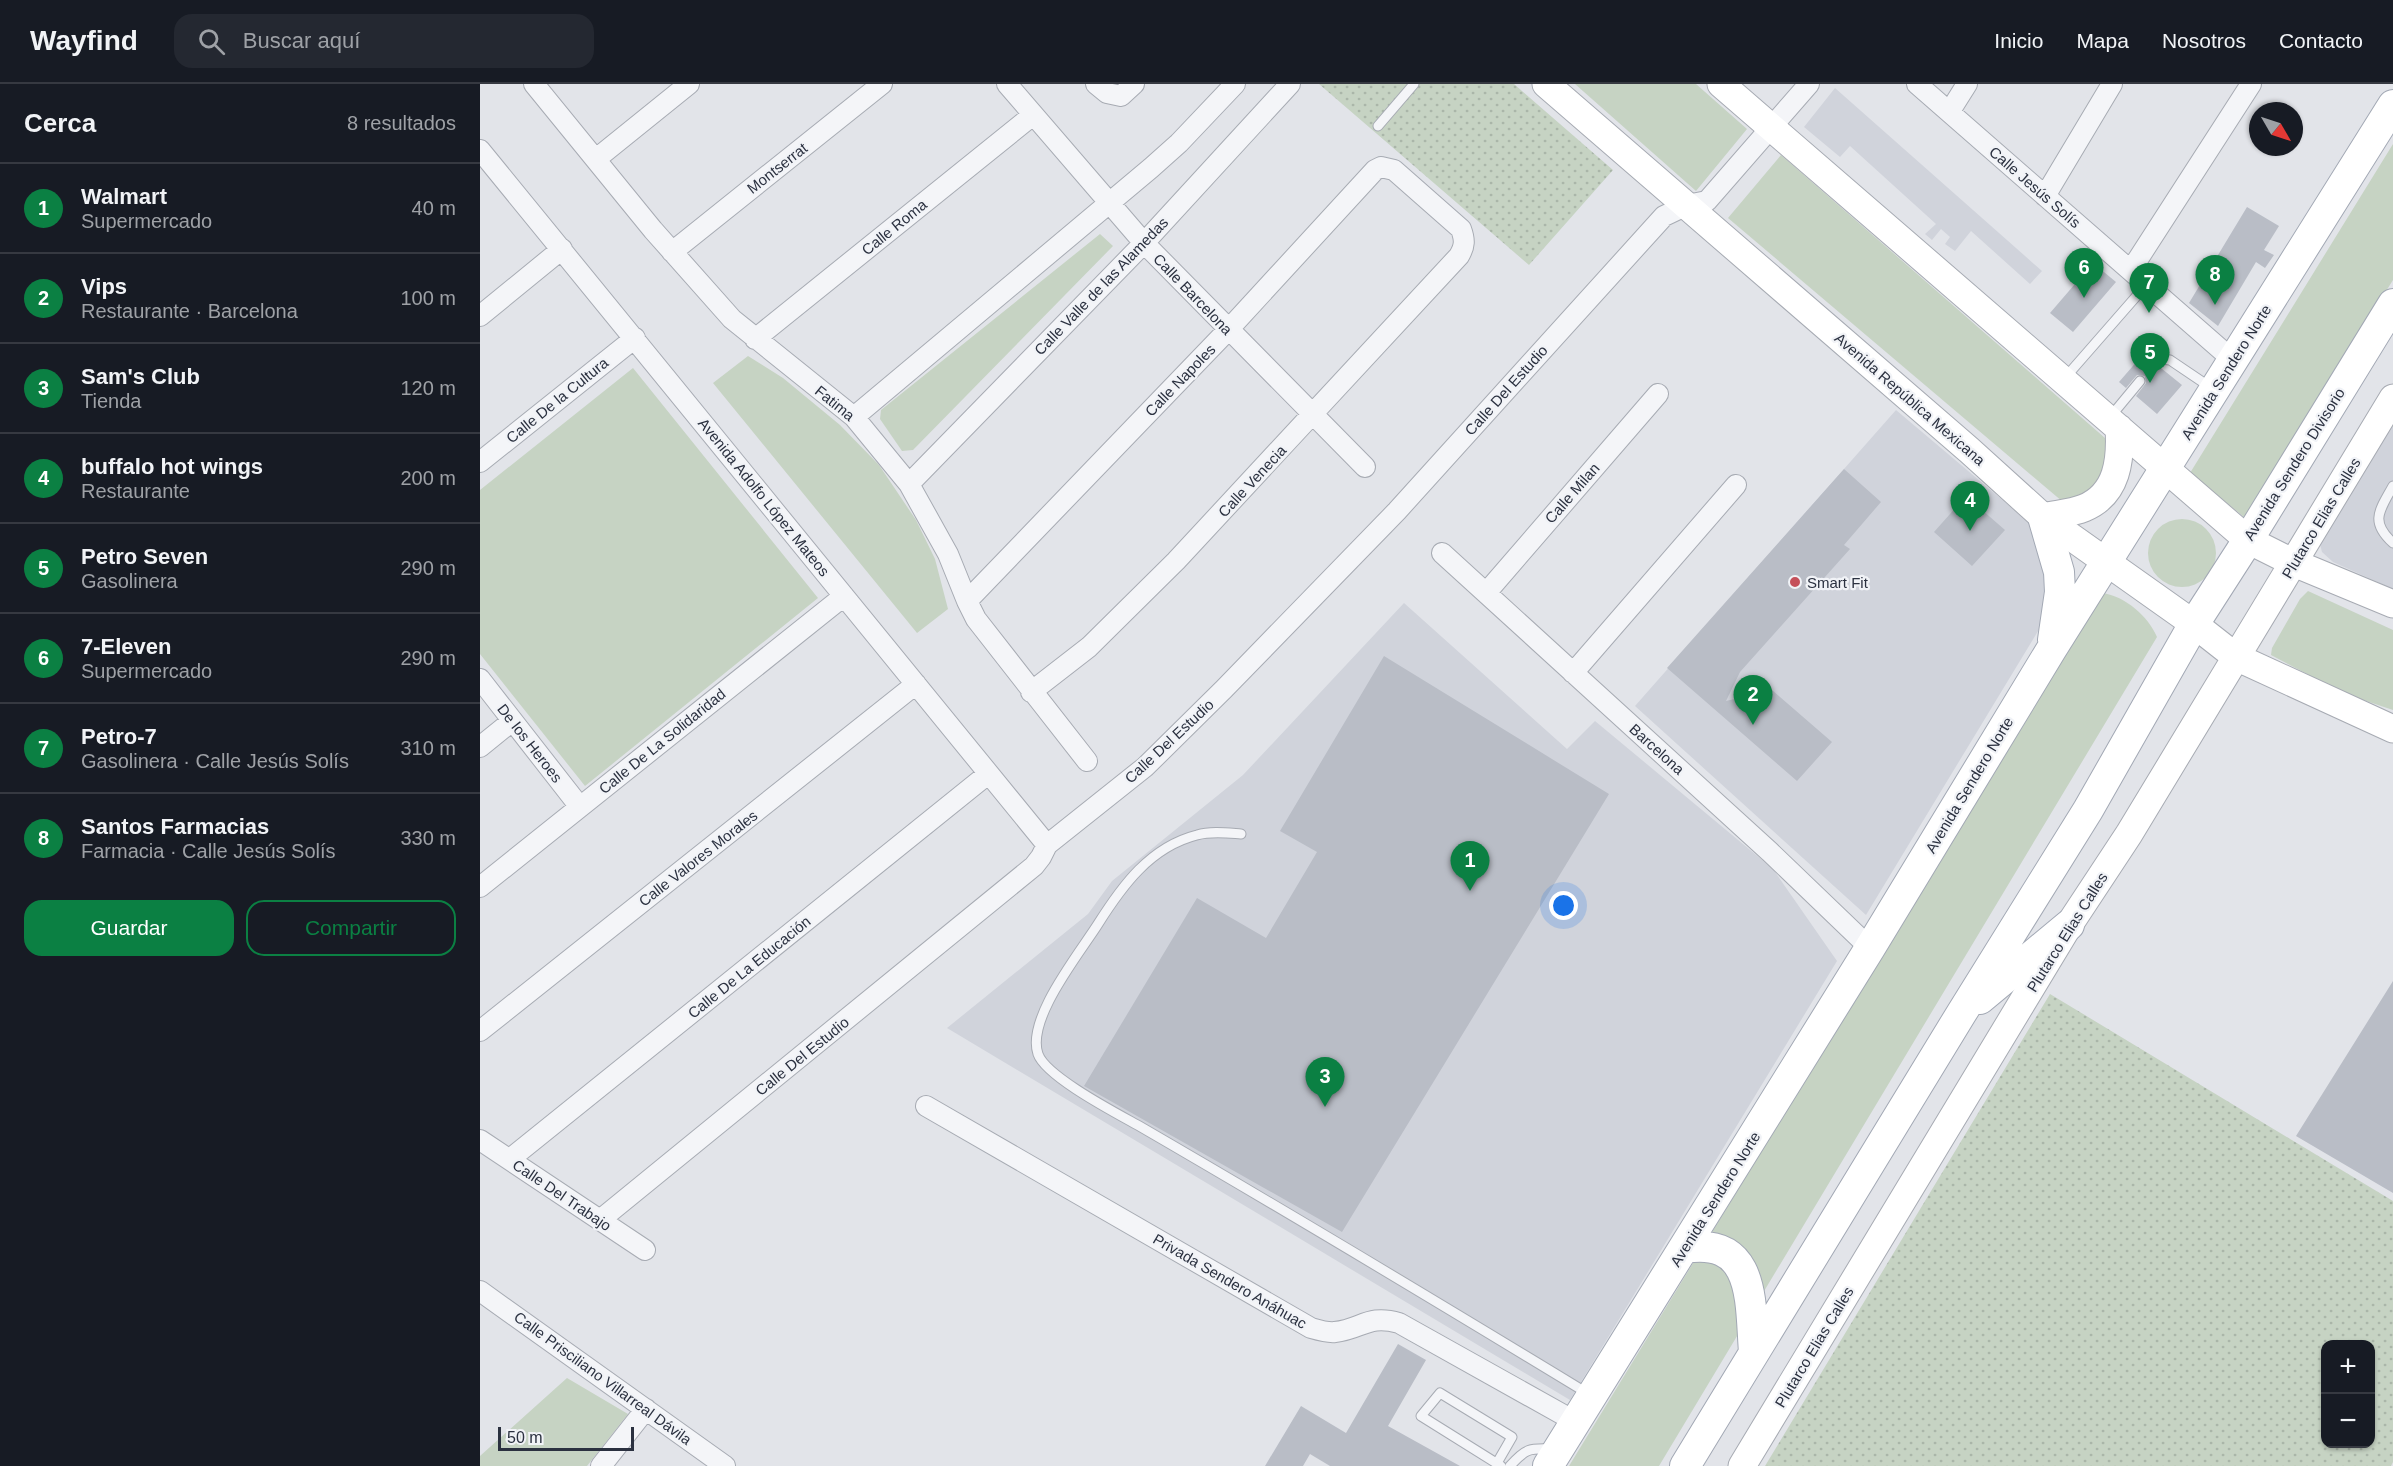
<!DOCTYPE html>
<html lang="es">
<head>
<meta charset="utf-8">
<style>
	:root { --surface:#171b24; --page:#242831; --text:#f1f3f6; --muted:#9ea1a6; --line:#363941; --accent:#0b8043 }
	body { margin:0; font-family:Helvetica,sans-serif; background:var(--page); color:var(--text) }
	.controls { position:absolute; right:18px; bottom:18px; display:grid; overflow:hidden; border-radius:12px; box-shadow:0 2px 4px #0004 }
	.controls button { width:54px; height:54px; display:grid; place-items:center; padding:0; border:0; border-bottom:2px solid var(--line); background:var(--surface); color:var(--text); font:30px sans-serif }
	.compass { position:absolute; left:1769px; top:18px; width:54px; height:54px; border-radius:50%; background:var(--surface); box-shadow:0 2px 4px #0004; rotate:129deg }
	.scale { position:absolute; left:18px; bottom:15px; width:136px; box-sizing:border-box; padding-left:6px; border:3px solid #2b3140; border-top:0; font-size:16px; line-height:21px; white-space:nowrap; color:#2b3140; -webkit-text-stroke:4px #f1f3f7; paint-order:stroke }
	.you { position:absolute; left:1084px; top:822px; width:21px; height:21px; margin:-15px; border:4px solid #fff; border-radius:50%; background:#1a73e8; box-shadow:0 0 0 9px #1a73e833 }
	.badge { display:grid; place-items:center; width:39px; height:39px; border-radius:50%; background:var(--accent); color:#fff; font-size:20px; font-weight:700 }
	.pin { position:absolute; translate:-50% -50px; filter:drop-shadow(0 2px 3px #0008) }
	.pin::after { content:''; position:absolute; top:32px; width:21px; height:18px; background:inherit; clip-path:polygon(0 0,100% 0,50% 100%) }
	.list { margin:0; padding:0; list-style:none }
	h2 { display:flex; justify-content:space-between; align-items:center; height:78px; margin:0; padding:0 24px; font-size:26px }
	h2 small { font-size:20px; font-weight:400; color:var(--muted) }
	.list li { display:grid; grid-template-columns:39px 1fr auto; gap:18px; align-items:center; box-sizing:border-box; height:90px; padding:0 24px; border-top:2px solid var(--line) }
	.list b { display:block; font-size:22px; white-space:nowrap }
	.list p { margin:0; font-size:20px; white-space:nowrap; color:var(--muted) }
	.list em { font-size:20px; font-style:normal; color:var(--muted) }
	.actions { display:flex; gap:12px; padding:18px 24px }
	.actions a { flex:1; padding:14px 0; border:2px solid var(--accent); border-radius:18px; text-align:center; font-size:21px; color:var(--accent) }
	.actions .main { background:var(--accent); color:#fff }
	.icon { flex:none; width:33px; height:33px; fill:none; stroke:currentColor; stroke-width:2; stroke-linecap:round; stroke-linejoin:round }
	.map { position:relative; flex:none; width:1913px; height:1382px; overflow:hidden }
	header { display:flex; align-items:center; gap:36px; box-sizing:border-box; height:84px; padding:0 30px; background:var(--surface); border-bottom:2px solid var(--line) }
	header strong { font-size:28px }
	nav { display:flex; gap:33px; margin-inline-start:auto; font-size:21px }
	.search { width:420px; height:54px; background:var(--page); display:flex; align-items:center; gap:15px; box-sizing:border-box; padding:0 21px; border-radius:18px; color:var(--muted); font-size:22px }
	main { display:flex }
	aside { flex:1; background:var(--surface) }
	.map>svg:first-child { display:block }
	.built { fill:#d0d3db }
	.grass { fill:url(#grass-dots); fill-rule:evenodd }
	.park { fill:#c6d3c3 }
	.building { fill:#b9bdc6 }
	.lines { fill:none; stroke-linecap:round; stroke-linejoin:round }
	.lane-casing { stroke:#a7abb3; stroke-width:11 }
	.street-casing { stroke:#a7abb3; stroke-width:22 }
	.secondary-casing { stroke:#a7abb3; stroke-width:29 }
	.primary-casing { stroke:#a2a8b4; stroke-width:32 }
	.lane { stroke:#f4f5f8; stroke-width:9 }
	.street { stroke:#f4f5f8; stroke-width:20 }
	.secondary { stroke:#fff; stroke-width:27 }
	.primary { stroke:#fff; stroke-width:30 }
	.poi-dot { fill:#c5505a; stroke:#f1f3f7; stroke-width:2 }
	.labels { text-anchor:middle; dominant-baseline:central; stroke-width:4.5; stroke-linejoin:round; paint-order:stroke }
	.street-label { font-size:15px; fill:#2b3140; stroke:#f1f3f7 }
	.poi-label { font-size:15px; fill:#2b3140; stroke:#f1f3f7; text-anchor:start }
</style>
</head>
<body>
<header>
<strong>Wayfind</strong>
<div class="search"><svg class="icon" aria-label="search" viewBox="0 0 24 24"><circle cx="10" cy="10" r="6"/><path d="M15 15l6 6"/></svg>Buscar aquí</div>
<nav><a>Inicio</a><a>Mapa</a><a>Nosotros</a><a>Contacto</a></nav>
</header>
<main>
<aside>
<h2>Cerca<small>8 resultados</small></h2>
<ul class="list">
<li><span class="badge">1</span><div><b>Walmart</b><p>Supermercado</p></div><em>40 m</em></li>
<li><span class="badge">2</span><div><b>Vips</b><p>Restaurante · Barcelona</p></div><em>100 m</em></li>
<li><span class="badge">3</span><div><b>Sam's Club</b><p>Tienda</p></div><em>120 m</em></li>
<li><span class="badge">4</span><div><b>buffalo hot wings</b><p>Restaurante</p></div><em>200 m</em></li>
<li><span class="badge">5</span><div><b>Petro Seven</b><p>Gasolinera</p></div><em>290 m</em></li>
<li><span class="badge">6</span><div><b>7-Eleven</b><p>Supermercado</p></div><em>290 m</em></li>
<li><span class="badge">7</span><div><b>Petro-7</b><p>Gasolinera · Calle Jesús Solís</p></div><em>310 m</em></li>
<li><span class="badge">8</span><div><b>Santos Farmacias</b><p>Farmacia · Calle Jesús Solís</p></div><em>330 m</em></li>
</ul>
<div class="actions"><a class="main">Guardar</a><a>Compartir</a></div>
</aside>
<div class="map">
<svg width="1913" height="1382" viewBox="0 0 1913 1382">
	<defs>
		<pattern id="grass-dots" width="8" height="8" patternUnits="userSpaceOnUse" patternTransform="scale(1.5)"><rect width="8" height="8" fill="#c6d3c3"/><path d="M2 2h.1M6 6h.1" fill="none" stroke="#aab6a9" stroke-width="1.8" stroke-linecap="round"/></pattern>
	</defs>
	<rect width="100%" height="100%" fill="#e2e4e9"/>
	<path class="built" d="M1355 4 1562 187 1550 200 1491 147 1475 167 1465 160 1470 153 1461 145 1452 156 1445 150 1456 140 1370 62 1360 73 1324 43Z
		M1416 326 1558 446 1572 524 1386 831 1155 622Z
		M1913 332V505L1853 478 1842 468 1840 460 1841 453Z
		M924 519 1087 665 1115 637 1293 785 1357 877 1090 1316 467 944 608 830 632 797 763 691Z"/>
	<path class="grass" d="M839 0H1034L1133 86 1049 181Z
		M1570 910 1913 1117V1378L1911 1382H1285ZM1846 1260H1890V1360H1846Z"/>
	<path class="park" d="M1095 0H1216L1267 45 1216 107Z
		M1913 60V196L1764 433 1710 389Z
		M1301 71 1633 361 1622 403 1583 418 1248 134Z
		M620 150 633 162 433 366 422 367 400 335 401 326Z
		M268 272 303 294 360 341 399 381 436 436 455 475 468 525 437 549 233 299Z
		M153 284 338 514 105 702 0 570V406Z
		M1668 469a34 34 0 1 1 68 0a34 34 0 1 1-68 0Z
		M1828 507 1913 546V626L1865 610 1791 571 1792 564 1820 515Z
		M1623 509C1646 513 1668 532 1677 553L1179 1382H1089Z
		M87 1294 148 1330 107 1382H0V1372Z"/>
	<path class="building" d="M1767 123 1799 142 1784 166 1794 171 1785 184 1776 178 1738 242 1709 219Z
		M1613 179 1636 198 1593 248 1570 229Z
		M1665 268 1676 280 1702 301 1677 330 1656 312 1666 299 1665 292 1657 291 1646 304 1639 298Z
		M1364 385 1401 418 1364 461 1370 465 1260 588 1246 617 1292 606 1352 658 1317 697 1187 584Z
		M1486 412 1525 446 1492 482 1454 448Z
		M904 572 1129 710 862 1148 604 1002 717 814 786 854 837 768 800 747Z
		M1913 897V1109L1816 1052Z
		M918 1260 946 1276 908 1342 980 1382H850L830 1370 823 1382H785L821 1322 866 1349Z"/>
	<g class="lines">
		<defs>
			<path id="lane" d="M898 42 934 0
				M1680 275 1690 276 1730 303
				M1584 295 1667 200
				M1631 332 1660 297
				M1913 402C1900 426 1889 437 1913 459
				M761 750C747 749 731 747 717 751 670 763 642 802 618 840 599 870 546 935 558 970 566 993 638 1030 661 1043 811 1130 959 1219 1107 1309
				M1017 1379 1032 1353 960 1309 941 1332 1021 1382
				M1030 1382C1045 1365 1049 1364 1071 1365"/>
			<path id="street" d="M54 0 173 146 252 235 374 333 429 400 468 470 487 517 496 535 607 677
				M527 0 664 159 885 383
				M616 0 627 9 641 12 654 0
				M1437 0 1754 277
				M1470 27 1487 0
				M0 66 567 761
				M116 75 209 0
				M1565 112 1632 0
				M192 168 402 0
				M1651 186 1771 0
				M0 232 82 165
				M275 255 553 31
				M374 333 671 84 699 59 755 0
				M0 378 155 254
				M429 400 664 159 810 0
				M962 469 1290 768 1390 864
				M1006 509 1178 310
				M487 517 748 246 895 86 901 83 914 86 981 145C985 156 985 162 979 172L696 477 609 563 551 608
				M1093 589 1256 401
				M0 595 100 723
				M0 663 32 637
				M0 803 364 512
				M0 947 436 600
				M446 1022 831 1244C838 1246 848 1249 855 1248 882 1245 888 1230 919 1239L1096 1338
				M0 1056 165 1166
				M30 1075 508 690
				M120 1136 554 782 561 773 567 761 665 683 744 605 917 427 1184 132 1207 121 1227 117 1329 0
				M0 1207 245 1382
				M121 1382 166 1325"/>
			<path id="secondary" d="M1066 0 1489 366 1563 433 1714 540 1756 573 1913 645
				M1241 0 1768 456 1814 479 1913 520
				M1563 433C1576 430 1592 429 1604 424 1638 410 1641 375 1639 344
				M1262 1382 1589 841 1649 750 1913 314"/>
			<path id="primary" d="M1563 433 1579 488 1580 508 1573 556
				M1500 915 1589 841
				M1205 1164C1276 1153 1270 1218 1274 1268
				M1068 1382 1390 864 1571 566 1913 21
				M1205 1382 1481 930 1608 726 1714 540 1768 456 1913 220"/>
		</defs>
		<use href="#lane" class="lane-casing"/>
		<use href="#street" class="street-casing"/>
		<use href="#secondary" class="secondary-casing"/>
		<use href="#primary" class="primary-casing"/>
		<use href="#lane" class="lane"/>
		<use href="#street" class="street"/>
		<use href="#secondary" class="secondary"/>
		<use href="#primary" class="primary"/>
	</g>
	<circle class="poi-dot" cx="1315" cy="498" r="6"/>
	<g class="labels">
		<g class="street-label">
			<text transform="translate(297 84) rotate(-38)">Montserrat</text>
			<text transform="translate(1555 103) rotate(41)">Calle Jesús Solís</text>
			<text transform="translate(414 143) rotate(-39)">Calle Roma</text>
			<text transform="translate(621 202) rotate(-46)">Calle Valle de las Alamedas</text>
			<text transform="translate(713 210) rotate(46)">Calle Barcelona</text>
			<text transform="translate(1746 288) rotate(-58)">Avenida Sendero Norte</text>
			<text transform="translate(700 296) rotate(-46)">Calle Napoles</text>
			<text transform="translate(1026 306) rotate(-48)">Calle Del Estudio</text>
			<text transform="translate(1430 315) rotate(41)">Avenida República Mexicana</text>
			<text transform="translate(77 316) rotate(-39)">Calle De la Cultura</text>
			<text transform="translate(355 319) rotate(39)">Fatima</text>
			<text transform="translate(1814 380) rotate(-58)">Avenida Sendero Divisorio</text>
			<text transform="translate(772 397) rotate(-47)">Calle Venecia</text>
			<text transform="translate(1092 409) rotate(-49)">Calle Milan</text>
			<text transform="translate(284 413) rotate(51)">Avenida Adolfo López Mateos</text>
			<text transform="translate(1841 434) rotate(-59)">Plutarco Elias Calles</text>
			<text transform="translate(182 657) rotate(-39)">Calle De La Solidaridad</text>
			<text transform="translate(689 657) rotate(-43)">Calle Del Estudio</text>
			<text transform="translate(50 659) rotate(52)">De los Heroes</text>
			<text transform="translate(1177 665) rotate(42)">Barcelona</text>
			<text transform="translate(1489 701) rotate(-59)">Avenida Sendero Norte</text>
			<text transform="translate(218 774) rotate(-38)">Calle Valores Morales</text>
			<text transform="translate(1587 848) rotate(-58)">Plutarco Elias Calles</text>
			<text transform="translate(269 883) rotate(-39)">Calle De La Educación</text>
			<text transform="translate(322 972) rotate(-39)">Calle Del Estudio</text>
			<text transform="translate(82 1111) rotate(34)">Calle Del Trabajo</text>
			<text transform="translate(1235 1115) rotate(-58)">Avenida Sendero Norte</text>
			<text transform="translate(750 1197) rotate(30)">Privada Sendero Anáhuac</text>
			<text transform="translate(1334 1263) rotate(-59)">Plutarco Elias Calles</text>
			<text transform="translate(123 1294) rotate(36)">Calle Prisciliano Villarreal Dávila</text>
		</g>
		<g class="poi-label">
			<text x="1327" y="498">Smart Fit</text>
		</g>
	</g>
</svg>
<div class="controls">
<button>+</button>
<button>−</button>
</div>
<svg class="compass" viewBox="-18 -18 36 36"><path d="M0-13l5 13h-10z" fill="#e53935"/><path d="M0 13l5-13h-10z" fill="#9ea1a6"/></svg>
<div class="scale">50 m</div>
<div class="you"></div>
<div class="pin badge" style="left:990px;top:807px">1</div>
<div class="pin badge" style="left:1273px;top:641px">2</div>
<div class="pin badge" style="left:845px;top:1023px">3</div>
<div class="pin badge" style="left:1490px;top:447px">4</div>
<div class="pin badge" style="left:1670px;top:299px">5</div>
<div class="pin badge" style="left:1604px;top:214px">6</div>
<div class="pin badge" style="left:1669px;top:229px">7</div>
<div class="pin badge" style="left:1735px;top:221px">8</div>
</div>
</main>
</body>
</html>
